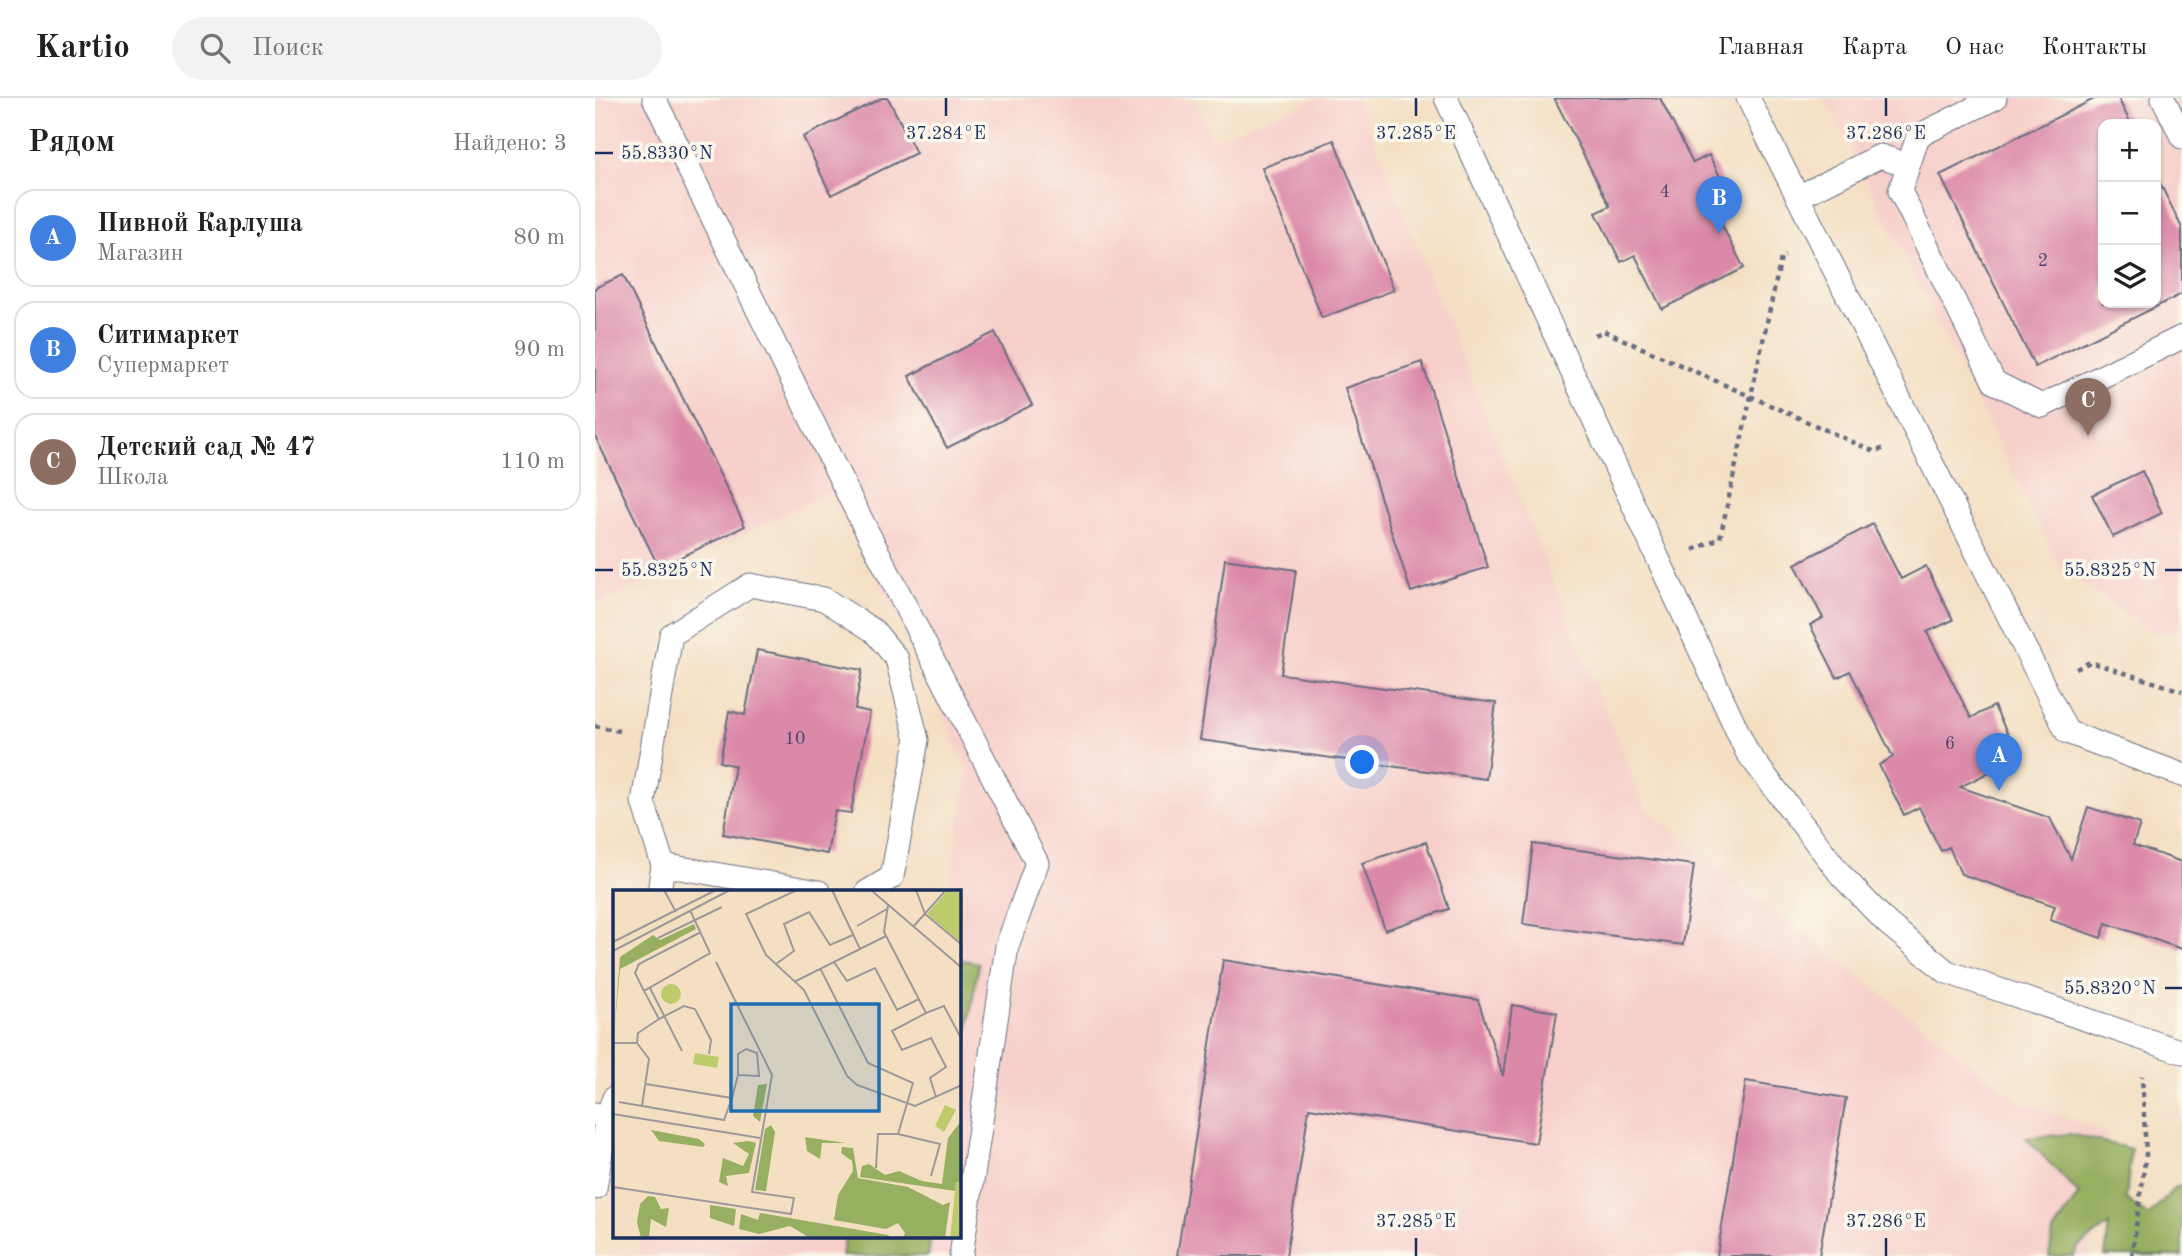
<!DOCTYPE html>
<html lang="ru">
<head>
<meta charset="utf-8">
<style>
	:root { --surface:#fff; --page:#f2f2f2; --text:#202124; --muted:#757577; --line:#e0e0e0; --accent:#0b8043 }
	body { margin:0; font-family:"Old Standard TT",serif; background:var(--page); color:var(--text) }
	.controls { position:absolute; right:21px; top:21px; display:grid; overflow:hidden; border-radius:14px; box-shadow:0 2px 5px #0004 }
	.controls button { width:63px; height:63px; display:grid; place-items:center; padding:0; border:0; border-bottom:2px solid var(--line); background:var(--surface); color:var(--text); font:35px sans-serif }
	.you { position:absolute; left:768px; top:665px; width:24px; height:24px; margin:-18px; border:5px solid #fff; border-radius:50%; background:#1a73e8; box-shadow:0 0 0 10px #1a73e833 }
	.badge { display:grid; place-items:center; width:46px; height:46px; border-radius:50%; background:var(--accent); color:#fff; font-size:23px; font-weight:700 }
	.pin { position:absolute; translate:-50% -58px; filter:drop-shadow(0 2px 4px #0008) }
	.pin::after { content:''; position:absolute; top:37px; width:24px; height:21px; background:inherit; clip-path:polygon(0 0,100% 0,50% 100%) }
	.list { margin:0; padding:0; list-style:none }
	h2 { display:flex; justify-content:space-between; align-items:center; height:91px; margin:0; padding:0 28px; font-size:30px }
	h2 small { font-size:23px; font-weight:400; color:var(--muted) }
	.list li { display:grid; grid-template-columns:46px 1fr auto; gap:21px; align-items:center; box-sizing:border-box; height:98px; margin:0 14px 14px; padding:0 14px; border:2px solid var(--line); border-radius:21px }
	.list b { display:block; font-size:26px; white-space:nowrap }
	.list p { margin:0; font-size:23px; white-space:nowrap; color:var(--muted) }
	.list em { font-size:23px; font-style:normal; color:var(--muted) }
	.icon { flex:none; width:38px; height:38px; fill:none; stroke:currentColor; stroke-width:2; stroke-linecap:round; stroke-linejoin:round }
	.map { position:relative; flex:none; width:1587px; height:1158px; overflow:hidden }
	header { display:flex; align-items:center; gap:42px; box-sizing:border-box; height:98px; padding:0 35px; background:var(--surface); border-bottom:2px solid var(--line) }
	header strong { font-size:33px }
	nav { display:flex; gap:38px; margin-inline-start:auto; font-size:24px }
	.search { width:490px; height:63px; background:var(--page); display:flex; align-items:center; gap:18px; box-sizing:border-box; padding:0 24px; border-radius:38px; color:var(--muted); font-size:26px }
	main { display:flex }
	aside { flex:1; background:var(--surface) }
	.map>svg:first-child { display:block }
	.built { fill:#f7d0cb; fill-rule:evenodd }
	.forest { fill:#96af60; stroke:#586f5f; stroke-width:2 }
	.building { fill:#db89a9 }
	.lines { fill:none; stroke-linecap:round; stroke-linejoin:round }
	.lane-casing { stroke:#676d81; stroke-width:25 }
	.path { stroke:#676d81; stroke-width:4.5; stroke-dasharray:5 5; stroke-linecap:butt }
	.lane { stroke:#fff; stroke-width:23 }
	.ticks { fill:none; stroke:#1b2f5e; stroke-width:2.5 }
	.labels { text-anchor:middle; dominant-baseline:central; stroke-width:7; stroke-linejoin:round; paint-order:stroke }
	.number-label { font-size:18px; fill:#4b4671 }
	.inset-road { fill:none; stroke:#9d999b; stroke-width:2 }
	.view { fill:#1f6fb2; fill-opacity:0.15; stroke:#1f6fb2; stroke-width:3.5 }
	.inset-edge { fill:none; stroke:#1b2f5e; stroke-width:3.5 }
	.ticks-label { font-size:18px; text-anchor:middle; fill:#1b2f5e; stroke:#fbf7ec; stroke-width:7; stroke-linejoin:round; paint-order:stroke }
</style>
</head>
<body>
<header>
<strong>Kartio</strong>
<div class="search"><svg class="icon" aria-label="search" viewBox="0 0 24 24"><circle cx="10" cy="10" r="6"/><path d="M15 15l6 6"/></svg>Поиск</div>
<nav><a>Главная</a><a>Карта</a><a>О нас</a><a>Контакты</a></nav>
</header>
<main>
<aside>
<h2>Рядом<small>Найдено: 3</small></h2>
<ul class="list">
<li><span class="badge" style="background:#3f7fe0">A</span><div><b>Пивной Карлуша</b><p>Магазин</p></div><em>80 m</em></li>
<li><span class="badge" style="background:#3f7fe0">B</span><div><b>Ситимаркет</b><p>Супермаркет</p></div><em>90 m</em></li>
<li><span class="badge" style="background:#8d6e63">C</span><div><b>Детский сад № 47</b><p>Школа</p></div><em>110 m</em></li>
</ul>
</aside>
<div class="map">
<svg width="1587" height="1158" viewBox="0 0 1587 1158">
	<rect width="100%" height="100%" fill="#fbf7ec"/>
	<filter id="ink" filterUnits="userSpaceOnUse"><feTurbulence type="fractalNoise" baseFrequency=".0143" numOctaves="2"/><feDisplacementMap in="SourceGraphic" scale="14" xChannelSelector="R" yChannelSelector="G"/><feConvolveMatrix kernelMatrix="1 2 1 2 8 2 1 2 1" color-interpolation-filters="sRGB"/></filter>
	<filter id="wash" filterUnits="userSpaceOnUse"><feTurbulence type="fractalNoise" baseFrequency=".00686" numOctaves="4" result="noise"/><feDisplacementMap in="SourceGraphic" scale="28" xChannelSelector="R" yChannelSelector="G"/><feGaussianBlur stdDeviation="1.57" result="paint"/><feColorMatrix in="noise" values="0 0 0 0 0 0 0 0 0 0 0 0 0 0 0 0 0 1.4 0 .05"/><feComposite in="paint" operator="in"/></filter>
	<g filter="url(#wash)">
		<rect width="100%" height="100%" fill="#f4dfc3"/>
		<path class="built" d="M0 0H598L618 41 724 0H762L1051 712 1424 1003 1512 1034 1494 1158H43L46 1139H364V794H353L373 673 311 537 235 394 4 506 0 505Z
			M1230 0H1587V531L1563 537 1466 471ZM1508 26H1561V205H1508Z"/>
		<path class="forest" d="M364 861 384 865 364 980Z
			M1475 1036 1536 1051 1531 1101 1554 1118 1579 1090 1587 1087V1158H1510L1514 1127 1483 1149 1479 1158H1454L1458 1134 1484 1096 1431 1040Z
			M250 1139H336L333 1158H247Z"/>
		<g id="blocks">
			<path class="building" d="M287 0H293L321 55 236 97 208 39Z
				M959 0H1065L1098 65 1114 57 1140 107 1121 116 1149 170 1067 211 1040 157 1026 164 1001 115 1015 108Z
				M1501 0H1523L1536 26H1508V205H1561V77L1587 130V196L1440 269 1345 77Z
				M739 42 799 192 727 220 667 70Z
				M28 177 150 428 64 470 0 338V190Z
				M400 234 437 307 352 350 314 278Z
				M827 264 893 469 816 494 750 290Z
				M1547 373 1567 415 1518 439 1497 397Z
				M1278 426 1306 481 1331 468 1358 522 1332 534 1376 620 1399 608 1424 659 1365 689 1455 720 1476 761 1493 709 1545 726 1538 747 1587 764V851L1511 825 1506 840 1455 822 1460 808 1366 776 1354 749 1346 753 1324 709 1309 717 1284 667 1298 659 1255 573 1242 580 1215 527 1228 520 1200 466Z
				M630 461 701 472 686 576 901 605 891 681 605 642Z
				M162 552 267 572 260 611 275 614 256 715 240 713 232 756 128 736 140 668 125 664 134 613 150 617Z
				M831 744 854 811 790 832 767 765Z
				M938 746 1099 767 1088 847 928 826Z
				M628 862 883 902 908 978 917 907 962 914 941 1045 714 1010 691 1158H582Z
				M1151 983 1251 1000 1224 1158H1122Z"/>
		</g>
	</g>
	<g filter="url(#ink)">
		<use href="#blocks" fill-opacity="0" stroke="#676d81" stroke-width="2"/>
		<g class="lines">
			<defs>
				<path id="lane" d="M59 0 255 400 442 765 412 848 366 1158
					M851 0 1152 654 1246 777 1292 825 1352 874 1587 954
					M1153 0 1472 634 1587 677
					M1400 0 1323 38 1305 93 1399 284 1447 308 1587 239
					M1568 0 1587 39
					M1203 99 1285 58 1313 67
					M68 767 224 794
					M64 794 68 767 48 704 76 537 155 487 229 501 279 533 302 561 322 642 297 779 272 794
					M0 1016 12 1018 19 1000
					M0 1090 12 1018"/>
			</defs>
			<use href="#lane" class="lane-casing"/>
			<path class="path" d="M1000 237 1009 233 1280 354 1289 350
				M1098 452 1125 440 1186 160 1190 158
				M1481 571 1495 564 1587 593
				M0 628 24 633
				M1537 1158 1551 1056 1547 978"/>
			<use href="#lane" class="lane"/>
		</g>
	</g>
	<path class="ticks" d="M351 0V18M821 0V18M1291 0V18M0 55H18M0 472H18M1570 472H1587M1570 890H1587M821 1140V1158M1291 1140V1158"/>
	<g class="labels">
		<g class="number-label">
			<text x="1070" y="94">4</text>
			<text x="1448" y="163">2</text>
			<text x="200" y="641">10</text>
			<text x="1355" y="646">6</text>
		</g>
	</g>
	<g transform="translate(18 792)">
		<rect width="348" height="348" fill="#f4dfc3"/>
		<path d="M335 0 348 3V53L314 24ZM48 104a10 10 0 1 1 20 0a10 10 0 1 1-20 0ZM82 163 106 167 104 178 80 174ZM332 215 343 220 331 242 322 236ZM343 291 348 292V348L337 349Z" fill="#becb6d"/>
		<path d="M81 34 83 39 7 79 1 143 7 67 40 45 47 50ZM154 194 147 232 140 226 145 195ZM348 231V292H343L342 301 247 287 249 276 256 274 272 285 286 281 309 291 329 294 335 248ZM158 235 162 242 153 301 142 300 152 239ZM38 240 86 249 92 254 90 257 46 251ZM192 247 198 248 233 253H209L207 269 194 261ZM136 251 143 253 136 283 113 286 115 296 106 292 110 268 130 276 136 264 120 253ZM229 257 240 258 245 288 295 297 330 315 337 312 332 348H290L292 343 285 333 273 339 221 330 225 305 240 281 239 271 228 263ZM42 307 48 319 56 318 53 337 38 329 36 347 28 348 24 332 27 314 35 306ZM97 315 123 319 121 336 97 328ZM147 323 275 345 278 348H197L177 336 146 344 126 339 128 324 145 330Z" fill="#96af60"/>
		<path class="inset-road" d="M51 0 63 22M184 0 133 24 153 65 191 100 234 186 244 195 302 216 349 195M219 0 247 59M258 0 349 78M303 0 312 24 349 55M275 15 271 42 313 123 331 116 349 150M244 36 274 19M300 37 333 0M45 48 109 17M0 52 103 0M0 61 117 0M221 72 234 91 262 78 284 120 306 109M163 74 181 61 171 34 196 22 217 55 240 45M207 78 255 173 300 193 285 244H265L263 278M181 92 273 46M37 98 69 161M31 101 22 83 26 74 88 42M313 123 279 141 289 160 318 148 333 177 317 188 323 207M46 129 71 116 82 119 98 150 96 164M0 153H24L25 143 46 129 31 101 97 63 77 20M24 153 36 169 29 216M33 194 119 208 125 185 146 186 144 163 133 159 125 164V185M6 212 111 230 119 208M0 224 147 248M285 244 327 254 318 286M0 297 178 324 181 308 139 302 159 185 103 72"/>
		<path class="view" d="M118 114H266V221H118Z"/>
		<rect width="348" height="348" class="inset-edge"/>
	</g>
	<g class="ticks-label">
		<text x="351" y="41">37.284°E</text>
		<text x="821" y="41">37.285°E</text>
		<text x="1291" y="41">37.286°E</text>
		<text x="72" y="61">55.8330°N</text>
		<text x="72" y="478">55.8325°N</text>
		<text x="1515" y="478">55.8325°N</text>
		<text x="1515" y="896">55.8320°N</text>
		<text x="821" y="1129">37.285°E</text>
		<text x="1291" y="1129">37.286°E</text>
	</g>
</svg>
<div class="controls">
<button>+</button>
<button>−</button>
<button><svg class="icon" aria-label="layers" viewBox="0 0 24 24"><path d="M12 4l9 5-9 5-9-5zM3 14l9 5 9-5"/></svg></button>
</div>
<div class="you"></div>
<div class="pin badge" style="left:1404px;top:693px;background:#3f7fe0">A</div>
<div class="pin badge" style="left:1124px;top:136px;background:#3f7fe0">B</div>
<div class="pin badge" style="left:1493px;top:338px;background:#8d6e63">C</div>
</div>
</main>
</body>
</html>
